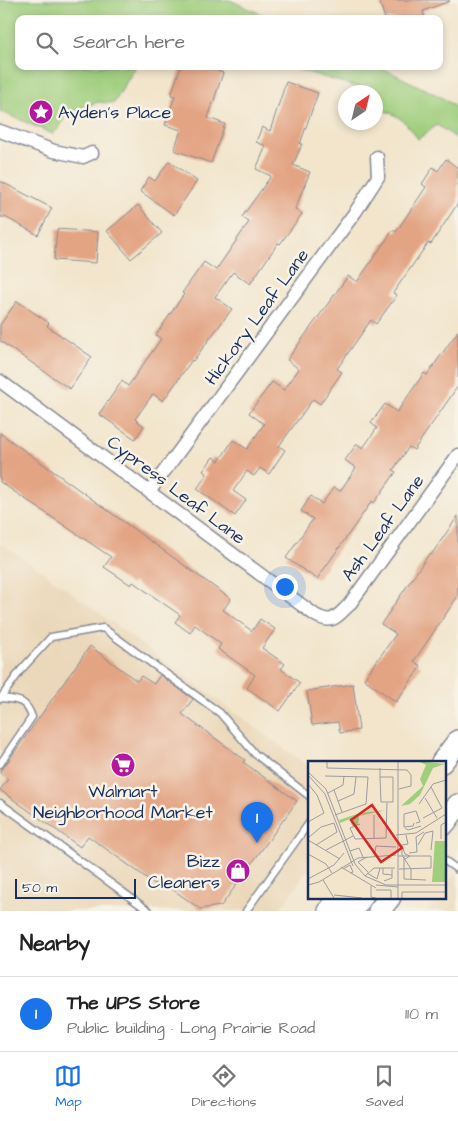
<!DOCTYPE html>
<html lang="en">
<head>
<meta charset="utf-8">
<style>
	:root { --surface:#fff; --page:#f6f6f6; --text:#222; --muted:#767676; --line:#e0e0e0; --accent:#1a73e8 }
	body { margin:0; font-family:"Architects Daughter",sans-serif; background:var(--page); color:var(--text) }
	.compass { position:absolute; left:338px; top:85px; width:45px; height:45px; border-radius:50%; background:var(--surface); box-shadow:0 2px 8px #0003; rotate:35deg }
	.scale { position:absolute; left:15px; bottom:12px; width:121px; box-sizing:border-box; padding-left:5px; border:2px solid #1b2f5e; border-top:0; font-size:14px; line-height:18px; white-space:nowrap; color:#1b2f5e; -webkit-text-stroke:4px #f7f3e8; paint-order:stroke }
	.you { position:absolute; left:284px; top:586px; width:18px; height:18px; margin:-12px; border:4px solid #fff; border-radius:50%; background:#1a73e8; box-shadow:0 0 0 8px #1a73e833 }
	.badge { display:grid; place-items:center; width:32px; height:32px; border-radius:50%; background:var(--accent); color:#fff; font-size:16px; font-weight:700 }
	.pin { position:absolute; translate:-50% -41px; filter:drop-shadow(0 1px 2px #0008) }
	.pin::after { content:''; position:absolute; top:26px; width:18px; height:15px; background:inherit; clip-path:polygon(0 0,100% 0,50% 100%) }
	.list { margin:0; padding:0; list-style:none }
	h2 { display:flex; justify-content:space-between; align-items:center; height:65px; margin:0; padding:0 20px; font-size:21px }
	h2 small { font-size:16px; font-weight:400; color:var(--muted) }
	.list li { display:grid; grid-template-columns:32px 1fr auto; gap:15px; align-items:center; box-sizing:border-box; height:75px; padding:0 20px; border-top:1px solid var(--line) }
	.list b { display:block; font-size:19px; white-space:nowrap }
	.list p { margin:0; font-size:16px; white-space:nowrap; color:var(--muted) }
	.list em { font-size:16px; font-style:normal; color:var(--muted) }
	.icon { flex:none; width:28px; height:28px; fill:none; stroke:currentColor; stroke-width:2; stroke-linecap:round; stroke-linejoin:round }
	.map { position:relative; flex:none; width:458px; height:911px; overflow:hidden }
	.search { position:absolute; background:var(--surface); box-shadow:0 2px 8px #0003; left:15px; right:15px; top:15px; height:55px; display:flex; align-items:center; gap:12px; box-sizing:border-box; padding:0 18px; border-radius:10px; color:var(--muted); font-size:19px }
	.sheet { height:140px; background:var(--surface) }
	nav { display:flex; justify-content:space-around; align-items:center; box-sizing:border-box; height:70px; border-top:1px solid var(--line); background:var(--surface); font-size:14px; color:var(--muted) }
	nav a { display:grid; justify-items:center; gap:2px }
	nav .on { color:var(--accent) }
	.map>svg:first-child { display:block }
	.built { fill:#ebd8ba }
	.green { fill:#9fce7d; stroke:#5d7e6e }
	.building { fill:#e3a484 }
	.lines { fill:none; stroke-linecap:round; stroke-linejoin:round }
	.lane-casing { stroke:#868a95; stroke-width:9 }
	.street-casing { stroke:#868a95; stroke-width:15 }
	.primary-casing { stroke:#868a95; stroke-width:24 }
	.lane { stroke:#fff; stroke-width:6 }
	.street { stroke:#fff; stroke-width:12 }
	.primary { stroke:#fff; stroke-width:21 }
	.labels { text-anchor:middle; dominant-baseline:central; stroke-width:5; stroke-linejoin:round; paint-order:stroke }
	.poi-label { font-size:18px; fill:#1b2f5e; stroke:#f7f3e8; text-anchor:start }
	.street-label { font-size:18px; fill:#1b2f5e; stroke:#f7f3e8 }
	.inset-road { fill:none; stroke:#9c9ca0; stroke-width:1 }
	.view { fill:#d62828; fill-opacity:0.15; stroke:#d62828; stroke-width:2.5 }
	.inset-edge { fill:none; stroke:#1b2f5e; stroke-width:2.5 }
</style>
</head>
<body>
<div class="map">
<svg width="458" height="911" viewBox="0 0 458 911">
	<rect width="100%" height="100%" fill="#f7f3e8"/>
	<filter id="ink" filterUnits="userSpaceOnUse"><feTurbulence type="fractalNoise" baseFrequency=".02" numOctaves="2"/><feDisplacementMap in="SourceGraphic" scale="10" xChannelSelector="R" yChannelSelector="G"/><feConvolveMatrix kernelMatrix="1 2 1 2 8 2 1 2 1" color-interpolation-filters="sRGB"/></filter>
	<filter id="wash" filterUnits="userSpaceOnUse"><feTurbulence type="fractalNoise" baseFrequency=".0096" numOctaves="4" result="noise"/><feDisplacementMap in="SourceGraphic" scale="20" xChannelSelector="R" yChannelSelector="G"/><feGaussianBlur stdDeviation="1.12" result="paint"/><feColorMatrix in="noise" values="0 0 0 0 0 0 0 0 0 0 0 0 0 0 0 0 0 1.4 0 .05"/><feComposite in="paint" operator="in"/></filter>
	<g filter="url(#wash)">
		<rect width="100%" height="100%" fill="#f2e5cc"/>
		<path class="built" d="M0 543 36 567 309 767V868L278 911H0Z
			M458 870V911H427L438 897H444V888Z"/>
		<path class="green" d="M0 0H230L272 19H19V66H136L114 103 98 102 80 108 65 116 59 128 53 134 0 111Z
			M286 66H378L441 97 458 109V139L437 125 418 139C406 122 397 112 376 109V92H362L361 88Z"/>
		<g id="blocks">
			<path class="building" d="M379 0H449L450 1 423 11 425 19H385Z
				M181 66H204L223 73 208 118 225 124 211 163 174 150 181 130 165 125 175 96 171 95Z
				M286 82 318 93 300 144H302L293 165 310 172 295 209 302 214 280 244 278 243 250 284 233 272 215 297 232 309 193 361 192 360 163 401 153 394 135 419 144 426 135 439 99 414 122 381 128 386 161 339 156 335 184 294 182 293 204 262 216 270 249 222 242 217 271 176 256 169 266 146 256 142 262 127 270 131Z
				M446 159 458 168V203L431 244 428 243 393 293 397 295 376 324 371 320 337 369 342 372 320 404 313 399 279 446 285 450 269 474 260 468 254 476 247 471 233 491 246 500 235 516 197 489 207 474 203 471 213 457 219 461 233 440 247 449 264 424 249 413 272 382 284 390 299 369 287 360 348 276 357 282 393 230 396 232 426 187 422 184 433 167 438 171Z
				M169 161 197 181 174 215 140 191 149 177 155 181Z
				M0 181 52 208 38 235 5 217H0Z
				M138 205 162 233 131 259 107 231Z
				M57 229 98 232 96 263 54 260Z
				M17 301 49 323 47 326 92 357 70 389 0 341V325Z
				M458 331V386L414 450 409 447 393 470 396 472 374 503 372 501 317 579 286 558 313 519 301 511 311 496 322 504 334 487 340 491 356 468 345 460 357 444 363 448 377 428 371 423 385 404 397 412 424 373 427 375Z
				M0 433 231 599 223 610 252 631 260 619 275 629 262 648 285 664 281 669 300 683 280 711 247 688 255 675 218 649 221 644 195 625 190 633 175 622 180 615 133 582 131 585 104 567 111 557 0 482Z
				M458 516V596L414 661 421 666 396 702 364 679 396 634 381 624 429 554 431 555Z
				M90 646 137 681 141 676 154 684 160 675 193 699 182 714 245 760 243 762 297 801 221 906 200 909 158 879 155 884 88 836 80 847 0 790 8 779 0 773V770L4 767Z
				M353 684 359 730 340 733 338 722 312 725 307 691Z"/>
		</g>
	</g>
	<g filter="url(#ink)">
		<use href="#blocks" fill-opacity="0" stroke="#868a95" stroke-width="1"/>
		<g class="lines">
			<defs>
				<path id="lane" d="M0 699 21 670 51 637 103 628 220 713 255 754 309 796
					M0 764 32 717C26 700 19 700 1 698
					M0 803 149 911
					M444 860 458 870
					M246 911 309 823"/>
				<path id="street" d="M0 131 54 151 83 157 92 153
					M0 381 315 615C333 625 336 617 349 605L458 455
					M149 492 356 211 378 177 377 157"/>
				<path id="primary" d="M442 762 458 741
					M444 824 458 805
					M329 911 340 897
					M352 911 362 897
					M379 911 390 897"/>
			</defs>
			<use href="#lane" class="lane-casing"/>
			<use href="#street" class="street-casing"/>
			<use href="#primary" class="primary-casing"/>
			<use href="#lane" class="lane"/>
			<use href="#street" class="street"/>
			<use href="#primary" class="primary"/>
		</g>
	</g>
	<defs>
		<symbol id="sight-disc" viewBox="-11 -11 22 22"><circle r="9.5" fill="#b5179e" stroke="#f7f3e8"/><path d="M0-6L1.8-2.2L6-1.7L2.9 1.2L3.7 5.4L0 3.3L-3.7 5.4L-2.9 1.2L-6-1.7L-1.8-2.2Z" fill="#fff"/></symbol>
		<symbol id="supermarket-disc" viewBox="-11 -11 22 22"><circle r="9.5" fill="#b5179e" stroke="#f7f3e8"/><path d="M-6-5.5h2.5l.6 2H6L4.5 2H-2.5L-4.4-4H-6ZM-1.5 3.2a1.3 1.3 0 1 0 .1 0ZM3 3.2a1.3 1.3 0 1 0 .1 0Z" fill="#fff"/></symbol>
		<symbol id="shop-disc" viewBox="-11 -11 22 22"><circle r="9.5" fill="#b5179e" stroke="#f7f3e8"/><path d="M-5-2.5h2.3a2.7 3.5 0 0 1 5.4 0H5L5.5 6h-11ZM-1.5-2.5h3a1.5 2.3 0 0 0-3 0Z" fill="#fff"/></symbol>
	</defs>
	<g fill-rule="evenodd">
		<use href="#sight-disc" x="27" y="98" width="28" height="28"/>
		<use href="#supermarket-disc" x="109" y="751" width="28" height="28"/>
		<use href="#shop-disc" x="224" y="857" width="28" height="28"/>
	</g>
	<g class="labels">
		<g class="poi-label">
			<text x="58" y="112">Ayden's Place</text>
			<text x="123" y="791" text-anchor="middle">Walmart<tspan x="123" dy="21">Neighborhood Market</tspan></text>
			<text x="220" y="861" text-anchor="end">Bizz<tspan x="220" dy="21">Cleaners</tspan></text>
		</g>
		<g class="street-label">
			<text transform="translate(257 317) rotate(-54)">Hickory Leaf Lane</text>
			<text transform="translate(176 490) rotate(37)">Cypress Leaf Lane</text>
			<text transform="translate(383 528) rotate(-54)">Ash Leaf Lane</text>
		</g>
	</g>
	<g transform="translate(308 761)">
		<rect width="138" height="138" fill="#f2e5cc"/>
		<path d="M110 0 137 3 125 7 112 34 102 43 93 45 115 25 112 18 118 4ZM78 49 51 55 50 64 44 65 42 58 32 62 31 59 52 52ZM127 80H137V121H124Z" fill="#9fce7d"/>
		<path class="inset-road" d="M19 0V7L99 9 103 14V25L91 28M72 7V16L73 41H85V16H72M0 11 18 28 47 103 57 115 78 124H138M0 14 17 33 45 105M17 15 60 16 58 43 27 54M0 23 9 34 16 52 0 61M26 29 34 51M20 32 35 24 36 15M117 37 129 57M30 40 46 33 48 16M111 43 125 23 138 19M66 54V77M115 57 134 47 123 26M106 62 105 65 96 66V53L108 50 112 61 108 62M52 63 42 67 47 78 78 77 79 42M97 67 100 69 113 65M88 74 108 72 138 53M0 77 13 66 26 62 29 71 8 84M133 78V64L138 61M0 79 32 98M94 84 100 83 98 74M110 84 117 72 125 70 123 89M94 85 97 93 102 95 97 98M94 86V94L103 108V119M18 89 45 75M42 90 51 87 55 96M101 92 109 91 108 76 116 71M0 93 18 103 24 112M90 95H123V107L91 108M59 96 50 101 60 111M66 96 68 85 88 86M96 96V118L118 119M33 106 68 127M75 107V113L84 114M35 108 42 104 45 111 43 112M59 112 69 118 72 107M57 115 66 107H87M0 118 26 104 36 92M15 119 26 137M76 120 84 117V108M0 124 11 121 50 97 88 94M68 124 90 126M63 125V136L68 137M68 129H83V137M26 134 54 137M90 137V0M94 137V131H138"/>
		<path class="view" d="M64 44 94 87 73 101 43 59Z"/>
		<rect width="138" height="138" class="inset-edge"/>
	</g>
</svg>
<svg class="compass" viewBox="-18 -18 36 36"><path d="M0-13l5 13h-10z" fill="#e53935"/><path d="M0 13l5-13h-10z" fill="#767676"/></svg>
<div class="scale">50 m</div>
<div class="you"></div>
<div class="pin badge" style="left:257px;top:843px">1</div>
<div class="search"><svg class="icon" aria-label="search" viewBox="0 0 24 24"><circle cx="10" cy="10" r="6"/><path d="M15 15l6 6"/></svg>Search here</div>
</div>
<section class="sheet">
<h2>Nearby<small></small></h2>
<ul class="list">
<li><span class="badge">1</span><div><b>The UPS Store</b><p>Public building · Long Prairie Road</p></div><em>110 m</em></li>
</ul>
</section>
<nav>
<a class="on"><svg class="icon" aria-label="map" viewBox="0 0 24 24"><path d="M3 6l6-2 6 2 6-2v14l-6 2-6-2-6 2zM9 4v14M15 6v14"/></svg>Map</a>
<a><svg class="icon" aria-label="directions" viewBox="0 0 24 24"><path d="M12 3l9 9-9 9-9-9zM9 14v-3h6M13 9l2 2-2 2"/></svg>Directions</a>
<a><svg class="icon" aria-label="saved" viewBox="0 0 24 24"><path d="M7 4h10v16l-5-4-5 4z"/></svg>Saved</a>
</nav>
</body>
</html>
